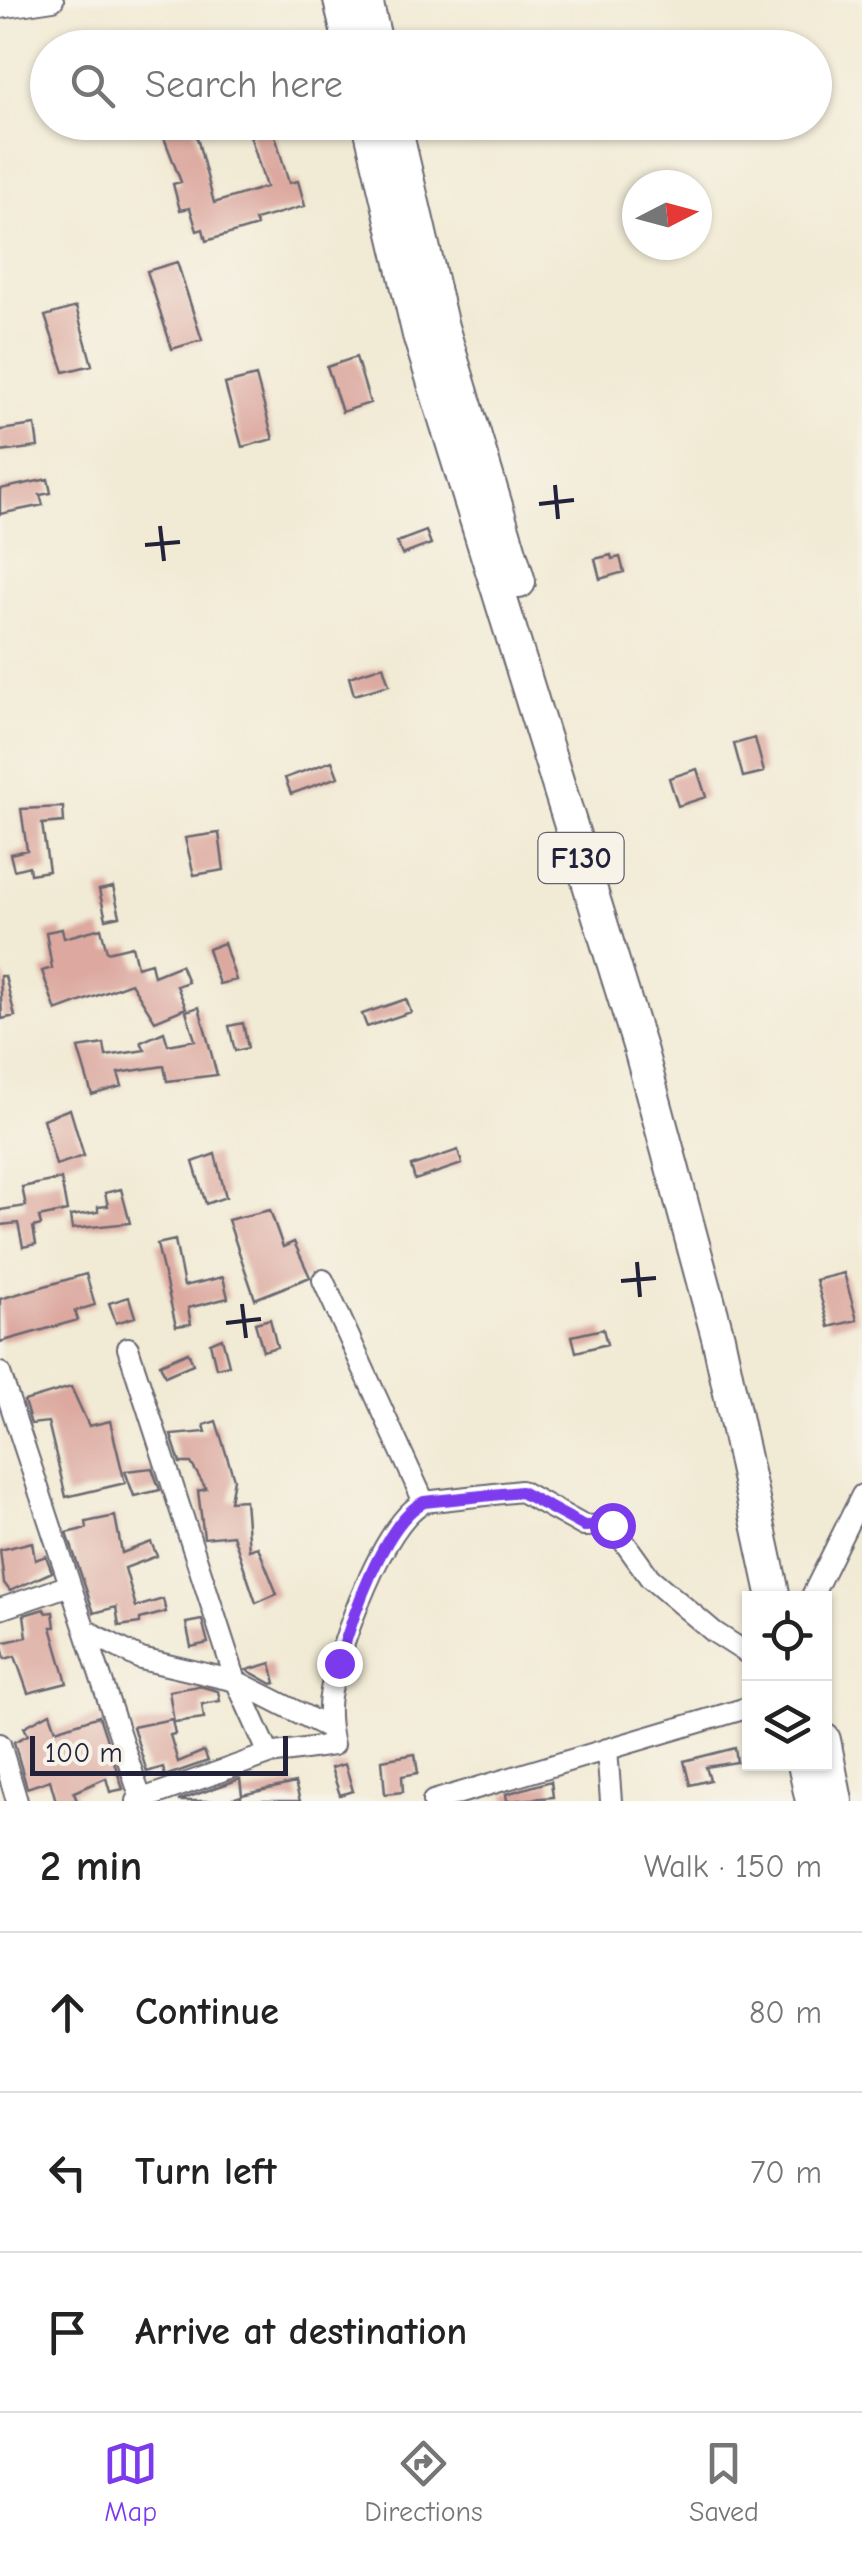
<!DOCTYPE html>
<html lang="en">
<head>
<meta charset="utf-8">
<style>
	:root { --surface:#fff; --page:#f2f2f2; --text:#222; --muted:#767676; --line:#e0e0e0; --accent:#7c3aed }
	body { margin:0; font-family:"Comic Neue",sans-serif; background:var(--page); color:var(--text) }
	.controls { position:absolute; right:30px; bottom:30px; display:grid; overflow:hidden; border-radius:0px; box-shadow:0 2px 8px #0004 }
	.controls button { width:90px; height:90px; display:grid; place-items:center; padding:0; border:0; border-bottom:2px solid var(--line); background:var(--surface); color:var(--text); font:50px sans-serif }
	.compass { position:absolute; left:622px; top:170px; width:90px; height:90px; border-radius:50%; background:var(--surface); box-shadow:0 2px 8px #0004; rotate:84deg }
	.scale { position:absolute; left:30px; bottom:25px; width:258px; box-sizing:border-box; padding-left:10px; border:5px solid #22223b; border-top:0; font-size:28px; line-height:35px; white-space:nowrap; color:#22223b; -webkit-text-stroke:8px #f7f3e8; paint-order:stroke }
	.stop { position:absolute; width:30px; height:30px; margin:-22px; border:8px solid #7c3aed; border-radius:50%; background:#fff }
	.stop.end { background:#7c3aed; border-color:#fff; box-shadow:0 2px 10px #0008 }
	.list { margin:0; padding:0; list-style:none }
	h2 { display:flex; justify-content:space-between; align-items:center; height:130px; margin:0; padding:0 40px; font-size:42px }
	h2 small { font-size:32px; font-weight:400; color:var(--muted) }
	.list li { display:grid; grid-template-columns:65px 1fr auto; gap:30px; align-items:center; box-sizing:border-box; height:160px; padding:0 40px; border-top:2px solid var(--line) }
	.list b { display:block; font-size:38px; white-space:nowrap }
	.list em { font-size:32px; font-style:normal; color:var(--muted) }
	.icon { flex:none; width:55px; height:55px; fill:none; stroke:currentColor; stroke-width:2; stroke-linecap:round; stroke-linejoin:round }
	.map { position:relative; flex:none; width:862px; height:1801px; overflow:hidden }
	.search { position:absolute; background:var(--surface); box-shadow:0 2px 8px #0004; left:30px; right:30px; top:30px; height:110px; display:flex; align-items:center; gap:25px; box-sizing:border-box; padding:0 35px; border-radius:55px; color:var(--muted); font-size:38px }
	.sheet { height:610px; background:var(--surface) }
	nav { display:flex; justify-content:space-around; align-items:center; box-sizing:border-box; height:140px; border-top:2px solid var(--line); background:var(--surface); font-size:28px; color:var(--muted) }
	nav a { display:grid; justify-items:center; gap:5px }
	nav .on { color:var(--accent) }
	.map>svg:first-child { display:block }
	.building { fill:#dca89f }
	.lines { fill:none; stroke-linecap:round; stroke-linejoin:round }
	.minor-casing { stroke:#6a6871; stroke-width:24 }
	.primary-casing { stroke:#6a6871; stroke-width:36 }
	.minor { stroke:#fff; stroke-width:20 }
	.primary { stroke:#fff; stroke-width:32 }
	.route { stroke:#7c3aed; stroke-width:12 }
	.ticks { fill:none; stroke:#22223b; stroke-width:4 }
	.labels { text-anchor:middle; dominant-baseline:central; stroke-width:8; stroke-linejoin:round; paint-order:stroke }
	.shield { fill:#f7f3e8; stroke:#62616f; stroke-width:2.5 }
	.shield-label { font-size:30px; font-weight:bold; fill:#22223b }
</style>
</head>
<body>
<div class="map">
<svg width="862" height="1801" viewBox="0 0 862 1801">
	<rect width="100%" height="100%" fill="#f7f3e8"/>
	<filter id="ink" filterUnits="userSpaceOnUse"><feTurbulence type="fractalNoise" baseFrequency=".01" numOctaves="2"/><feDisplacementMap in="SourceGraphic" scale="20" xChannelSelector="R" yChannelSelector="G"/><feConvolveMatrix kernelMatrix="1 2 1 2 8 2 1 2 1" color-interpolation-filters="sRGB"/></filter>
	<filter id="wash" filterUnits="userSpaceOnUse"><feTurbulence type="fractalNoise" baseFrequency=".0048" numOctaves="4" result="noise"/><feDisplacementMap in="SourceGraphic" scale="40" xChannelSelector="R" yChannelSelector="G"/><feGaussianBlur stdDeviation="2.25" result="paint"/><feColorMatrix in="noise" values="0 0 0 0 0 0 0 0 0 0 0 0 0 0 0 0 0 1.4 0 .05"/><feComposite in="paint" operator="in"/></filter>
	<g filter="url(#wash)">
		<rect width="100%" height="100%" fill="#f1ead4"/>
		<g id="blocks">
			<path class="building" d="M158 122H193L214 203 266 187 246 122H271L289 183 298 181 305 206 255 220 257 226 206 241 203 229 197 231 190 208 180 210 173 184 181 182Z
				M177 262 202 340 172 349 147 271Z
				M76 307 92 365 64 372 45 316Z
				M356 357 370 403 342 412 327 367Z
				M256 376 273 439 242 447 225 384Z
				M35 425 38 447 0 452V430Z
				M48 479 51 493 40 495 43 505 0 514V489Z
				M426 531 431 544 402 555 397 542Z
				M611 555 612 559 620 557 624 572 600 579 595 559Z
				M383 666 389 685 354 695 349 677Z
				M755 738 764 772 743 777 734 744Z
				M332 761 338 777 291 794 285 778Z
				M697 769 706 797 678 806 669 778Z
				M63 807 64 822 42 824 49 871 30 874 29 866 14 870 10 854 27 850 21 809Z
				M219 833 224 870 194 875 185 838Z
				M113 887 120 916 106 919 99 890Z
				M101 928 107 952 132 946 137 967 151 963 154 976 181 965 188 982 177 986 186 1008 155 1021 131 983 56 1011 42 971 52 968 46 932 62 929 64 938Z
				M224 943 236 980 219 984 208 949Z
				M0 976H5L15 1016 2 1019Z
				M406 999 411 1012 367 1027 362 1014Z
				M199 1007 217 1075 167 1081 164 1066 118 1073 122 1086 92 1095 78 1048 104 1044 106 1056 145 1050 141 1042 164 1032 168 1045 195 1040 186 1011Z
				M243 1023 248 1048 235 1051 229 1026Z
				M70 1109 84 1156 56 1165 43 1119Z
				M458 1150 462 1164 415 1180 411 1166Z
				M215 1154 226 1197 206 1204 193 1162Z
				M61 1179 67 1211 39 1217 41 1225 33 1227 36 1244 23 1247 18 1223 0 1225V1210L26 1206 22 1187Z
				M121 1189 130 1223 72 1229 70 1216 98 1212V1207L108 1206 105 1193Z
				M270 1210 283 1247 294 1242 310 1277 255 1299 228 1220Z
				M175 1240 184 1286 223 1277 228 1298 188 1308 191 1324 176 1326 157 1244Z
				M844 1273 857 1320 829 1327 816 1280Z
				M86 1274 95 1305 75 1311 78 1320 0 1342V1299Z
				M129 1297 135 1317 116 1323 109 1303Z
				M270 1319 277 1347 263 1351 255 1323Z
				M603 1329 607 1344 576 1352 572 1336Z
				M222 1338 229 1365 216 1368 210 1343Z
				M188 1352 193 1364 165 1376 160 1364Z
				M71 1387 89 1426 110 1421 125 1483 66 1497 48 1422 31 1424 24 1401Z
				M216 1421 234 1479 230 1501 245 1500 249 1550 258 1547 277 1594 256 1603 233 1535 204 1538 198 1491 206 1489 191 1463H180L171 1435 206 1432 204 1425Z
				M152 1468 160 1490 134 1496 125 1471Z
				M115 1516 122 1553 151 1542 157 1556 125 1568 136 1607 163 1599 166 1612 140 1619V1623L119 1626 116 1607 94 1613 67 1533 87 1528 86 1522Z
				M32 1542 35 1560 46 1556 52 1572 10 1591 4 1583 0 1550Z
				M44 1609 46 1613 53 1612 55 1627H51L67 1683 28 1693 15 1656 5 1659 1 1643 27 1637 24 1615Z
				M202 1620 208 1643 191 1647 186 1623Z
				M271 1663 276 1683 272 1684 247 1670Z
				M199 1686 218 1691 220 1701 202 1704 204 1718 174 1722 169 1691Z
				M50 1713 56 1730 99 1716 123 1789 110 1792 106 1778 74 1792 77 1801H56L50 1780 27 1788 14 1742 28 1735 24 1727Z
				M172 1719 175 1734 170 1735 178 1762 204 1751 208 1761 165 1776 163 1767 147 1772 133 1727Z
				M735 1748 737 1762 706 1767 710 1780 690 1785 684 1761Z
				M415 1754 418 1773 402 1776 403 1792 385 1794 382 1760Z
				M345 1764 353 1791 340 1795 331 1768Z
				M240 1779 242 1795 295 1783 300 1801H241V1796L226 1801H178Z
				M551 1781 553 1797 507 1801 506 1794Z"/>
		</g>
	</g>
	<g filter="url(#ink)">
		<use href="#blocks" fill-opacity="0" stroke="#6a6871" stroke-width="2.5"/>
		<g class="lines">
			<defs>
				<path id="minor" d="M0 8 53 0
					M323 1280 424 1502
					M128 1348 236 1681 269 1754
					M0 1373 141 1799
					M811 1598 862 1495
					M0 1609 70 1585
					M87 1631 141 1659 236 1681 329 1728
					M0 1744 17 1801
					M607 1749 611 1801
					M137 1801 269 1754 333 1745C329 1727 327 1708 331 1690 340 1645 383 1522 424 1502L521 1491 584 1526 612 1525 650 1578 714 1632 750 1655
					M433 1801 750 1707"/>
				<path id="primary" d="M340 0 351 48
					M366 0 377 48
					M369 122 419 335 641 1052 718 1337 774 1598
					M394 122 442 327 519 582
					M824 1740 836 1801
					M804 1764 812 1801"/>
			</defs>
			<use href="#minor" class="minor-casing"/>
			<use href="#primary" class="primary-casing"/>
			<use href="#minor" class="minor"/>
			<use href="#primary" class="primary"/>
		</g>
	</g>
	<g class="lines" filter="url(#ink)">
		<path class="route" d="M339 1663C351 1621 384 1521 424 1502L521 1492 584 1526 612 1525"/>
	</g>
	<path class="ticks" d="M555 485 558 519M539 504 574 500M160 526 164 561M145 545 180 542M637 1262 640 1297M621 1281 656 1278M242 1304 246 1338M226 1323 261 1319"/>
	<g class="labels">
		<rect class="shield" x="538.5" y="833" width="85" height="50" rx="8"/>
		<g class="shield-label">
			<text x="581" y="858">F130</text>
		</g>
	</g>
</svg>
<div class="controls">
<button><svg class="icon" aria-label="locate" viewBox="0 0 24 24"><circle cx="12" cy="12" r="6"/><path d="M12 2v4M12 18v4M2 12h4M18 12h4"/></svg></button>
<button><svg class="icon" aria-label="layers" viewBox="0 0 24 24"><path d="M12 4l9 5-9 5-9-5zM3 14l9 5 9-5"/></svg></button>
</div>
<svg class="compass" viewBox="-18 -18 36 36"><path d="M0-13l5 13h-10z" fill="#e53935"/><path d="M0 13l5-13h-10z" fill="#767676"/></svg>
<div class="scale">100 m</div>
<div class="stop" style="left:612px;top:1525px"></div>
<div class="stop end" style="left:339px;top:1663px"></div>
<div class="search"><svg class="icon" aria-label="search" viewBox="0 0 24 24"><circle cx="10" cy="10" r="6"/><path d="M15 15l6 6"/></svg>Search here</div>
</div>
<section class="sheet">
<h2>2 min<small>Walk · 150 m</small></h2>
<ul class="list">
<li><svg class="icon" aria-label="ahead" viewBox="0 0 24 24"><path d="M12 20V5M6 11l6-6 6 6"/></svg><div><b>Continue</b></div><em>80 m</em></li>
<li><svg class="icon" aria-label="left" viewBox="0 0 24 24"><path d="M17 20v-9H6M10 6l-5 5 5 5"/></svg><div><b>Turn left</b></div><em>70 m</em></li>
<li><svg class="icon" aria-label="arrive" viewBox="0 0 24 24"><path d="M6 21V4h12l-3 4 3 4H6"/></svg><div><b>Arrive at destination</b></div></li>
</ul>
</section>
<nav>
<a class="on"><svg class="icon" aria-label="map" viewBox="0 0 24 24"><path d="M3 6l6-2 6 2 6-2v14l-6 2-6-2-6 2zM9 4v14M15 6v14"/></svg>Map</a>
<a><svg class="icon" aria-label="directions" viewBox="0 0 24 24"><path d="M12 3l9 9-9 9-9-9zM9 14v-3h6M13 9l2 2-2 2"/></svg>Directions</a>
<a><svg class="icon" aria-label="saved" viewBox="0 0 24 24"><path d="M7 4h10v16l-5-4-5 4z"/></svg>Saved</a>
</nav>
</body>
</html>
